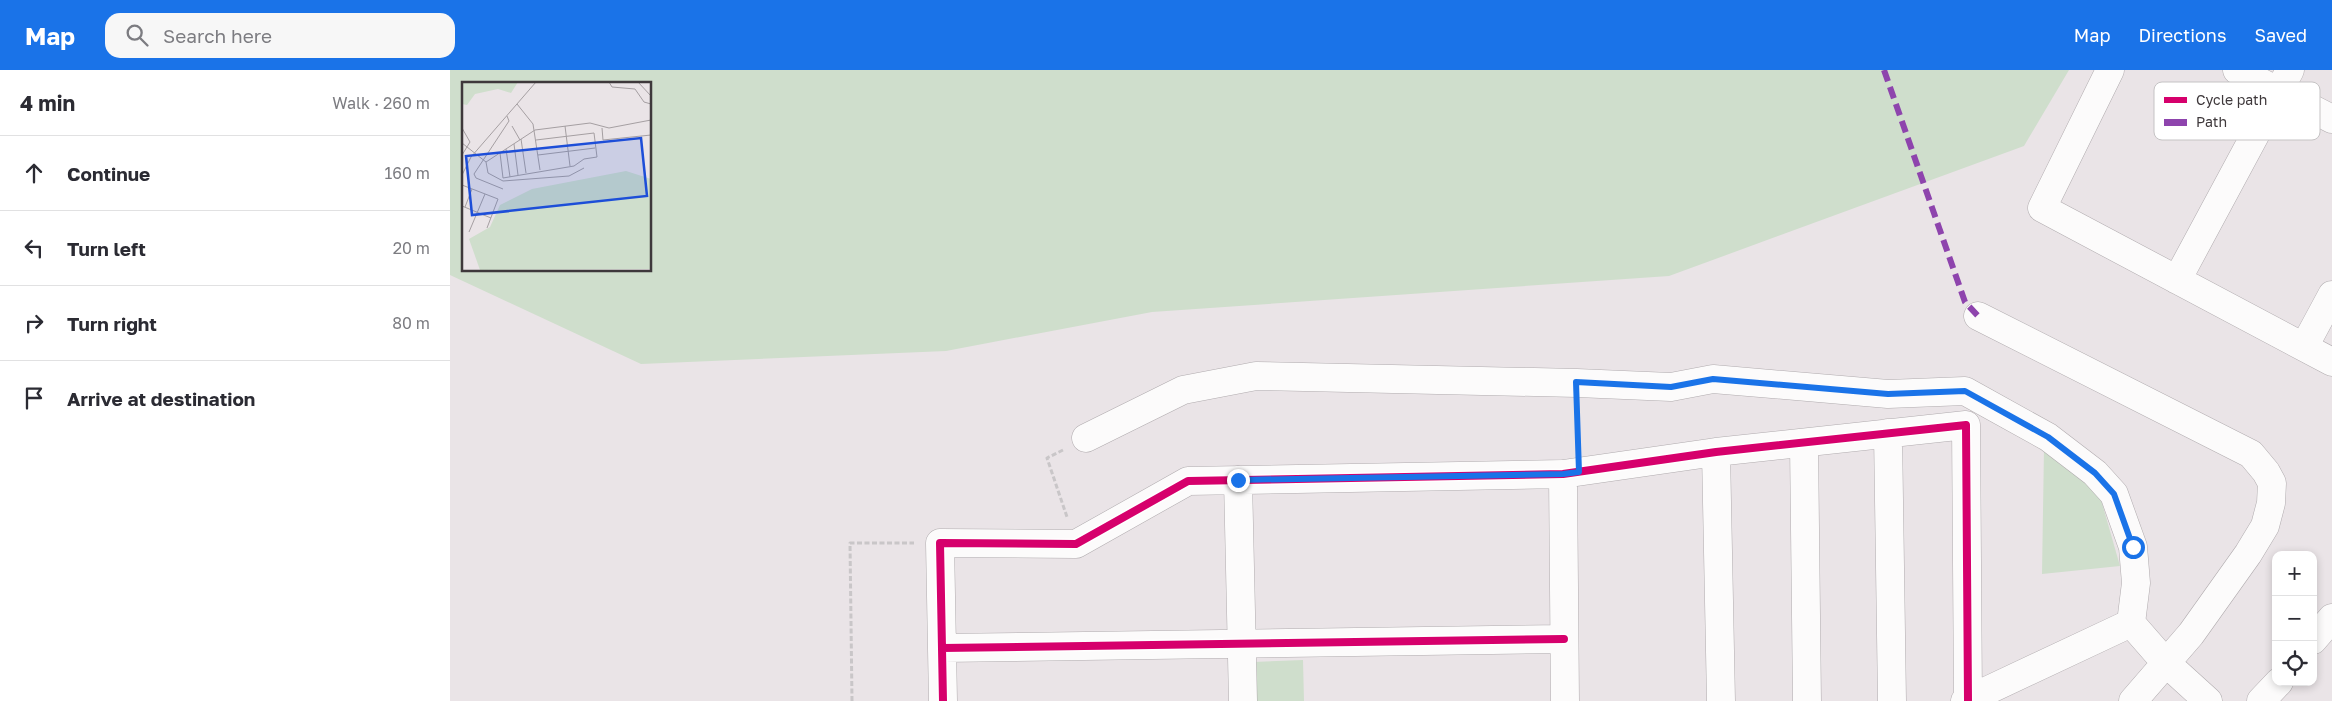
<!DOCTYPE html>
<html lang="en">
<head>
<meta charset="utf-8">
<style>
	:root { --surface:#fff; --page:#f7f7f7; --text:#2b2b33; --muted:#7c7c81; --line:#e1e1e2; --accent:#1a73e8 }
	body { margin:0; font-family:"Golos Text",sans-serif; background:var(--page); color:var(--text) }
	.controls { position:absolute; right:15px; bottom:15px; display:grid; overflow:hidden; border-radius:10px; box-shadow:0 2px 8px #0003 }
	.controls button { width:45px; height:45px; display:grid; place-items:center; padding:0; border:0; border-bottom:1px solid var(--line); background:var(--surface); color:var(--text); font:25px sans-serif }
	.stop { position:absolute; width:15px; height:15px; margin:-11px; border:4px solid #1a73e8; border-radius:50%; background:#fff }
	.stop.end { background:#1a73e8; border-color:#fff; box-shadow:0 1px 5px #0008 }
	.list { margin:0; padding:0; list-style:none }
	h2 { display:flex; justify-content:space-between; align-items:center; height:65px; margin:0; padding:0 20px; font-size:21px }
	h2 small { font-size:16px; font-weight:400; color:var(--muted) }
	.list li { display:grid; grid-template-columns:32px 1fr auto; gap:15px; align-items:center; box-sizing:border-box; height:75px; padding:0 20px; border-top:1px solid var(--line) }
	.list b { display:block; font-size:19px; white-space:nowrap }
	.list em { font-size:16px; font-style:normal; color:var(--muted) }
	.icon { flex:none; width:28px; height:28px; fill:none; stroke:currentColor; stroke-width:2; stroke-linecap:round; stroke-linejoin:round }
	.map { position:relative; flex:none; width:1882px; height:631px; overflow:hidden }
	header { display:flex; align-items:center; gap:30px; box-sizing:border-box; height:70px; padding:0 25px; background:var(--accent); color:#fff }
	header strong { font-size:24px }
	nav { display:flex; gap:28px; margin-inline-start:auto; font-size:18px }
	.search { width:350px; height:45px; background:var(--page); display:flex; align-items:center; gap:12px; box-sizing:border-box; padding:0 18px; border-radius:15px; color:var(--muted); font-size:19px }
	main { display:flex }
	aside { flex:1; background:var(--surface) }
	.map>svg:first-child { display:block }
	.green { fill:#cfdecc; fill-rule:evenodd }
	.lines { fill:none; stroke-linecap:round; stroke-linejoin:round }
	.minor-casing { stroke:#b0abae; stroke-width:29 }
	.highway-casing { stroke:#b0abae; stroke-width:29 }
	.path { stroke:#c9c6c8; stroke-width:3; stroke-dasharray:5 2.5; stroke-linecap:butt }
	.minor { stroke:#fcfbfb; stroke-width:28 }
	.highway { stroke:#fcfbfb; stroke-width:28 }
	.quiet { stroke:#8e44ad; stroke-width:6; stroke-dasharray:12 6; stroke-linecap:butt }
	.cycleway-casing { stroke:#fff; stroke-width:11 }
	.cycleway { stroke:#d6006c; stroke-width:8 }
	.route { stroke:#1a73e8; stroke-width:6 }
	.inset-road { fill:none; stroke:#a59fa2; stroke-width:1 }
	.view { fill:#1d4ed8; fill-opacity:0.15; stroke:#1d4ed8; stroke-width:2.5 }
	.inset-edge { fill:none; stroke:#3e383b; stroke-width:2.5 }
	.key { fill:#fff; stroke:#c5c3c4; stroke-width:1 }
	.key-label { font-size:14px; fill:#3e383b }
</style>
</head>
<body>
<header>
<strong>Map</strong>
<div class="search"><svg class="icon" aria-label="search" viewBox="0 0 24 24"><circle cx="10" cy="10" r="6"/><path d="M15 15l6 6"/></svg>Search here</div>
<nav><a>Map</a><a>Directions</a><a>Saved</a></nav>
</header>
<main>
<aside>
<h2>4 min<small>Walk · 260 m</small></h2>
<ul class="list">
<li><svg class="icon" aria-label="ahead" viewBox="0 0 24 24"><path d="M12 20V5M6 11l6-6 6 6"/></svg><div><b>Continue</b></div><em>160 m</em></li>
<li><svg class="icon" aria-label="left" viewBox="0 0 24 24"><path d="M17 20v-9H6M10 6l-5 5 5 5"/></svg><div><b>Turn left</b></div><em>20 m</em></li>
<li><svg class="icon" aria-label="right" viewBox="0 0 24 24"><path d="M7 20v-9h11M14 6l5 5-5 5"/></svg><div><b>Turn right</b></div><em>80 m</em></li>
<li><svg class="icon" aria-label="arrive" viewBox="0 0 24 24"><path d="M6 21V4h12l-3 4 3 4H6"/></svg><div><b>Arrive at destination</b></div></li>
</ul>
</aside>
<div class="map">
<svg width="1882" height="631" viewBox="0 0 1882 631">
	<rect width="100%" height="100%" fill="#eae4e7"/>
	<path class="green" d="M0 0H1619L1574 76 1219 206 702 242 496 281 191 294 0 205ZM14 14H200V200H14Z
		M1594 378 1650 426 1670 496 1592 504Z
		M853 590 854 631H804L803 592Z"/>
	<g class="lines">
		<defs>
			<path id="minor" d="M1660 0 1592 138 1882 292
				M1787 0 1882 49
				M1727 210 1840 0
				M1528 246 1801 384 1816 402 1822 413 1821 433 1815 456 1798 484 1741 564 1683 631
				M1854 277 1882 225
				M1438 363 1442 631
				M636 368 733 320 806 306 1127 313 1221 317 1263 309 1438 324 1515 321 1598 367 1645 403 1664 424 1683 477 1686 513 1681 553
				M1354 373 1357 631
				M1266 382 1271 631
				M1113 404 1115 631
				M788 410 793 631
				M492 578 1114 569
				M493 631 490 473 626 474 738 411 1113 404 1266 382 1516 355 1518 630
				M1515 631 1681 553 1715 592 1758 631"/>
			<path id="highway" d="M1863 570 1882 548
				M1811 631 1829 612"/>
		</defs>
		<use href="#minor" class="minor-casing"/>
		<use href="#highway" class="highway-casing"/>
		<path class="path" d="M1127 340 1128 374
			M613 380 597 388 617 447
			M402 631 400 473H464"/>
		<use href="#minor" class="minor"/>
		<use href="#highway" class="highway"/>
		<path class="quiet" d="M1434 0 1515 232 1528 246"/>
		<defs>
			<path id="cycleway" d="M492 578 1114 569
				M493 631 490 473 626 474 738 411 1113 404 1266 382 1516 355 1518 630"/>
		</defs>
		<use href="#cycleway" class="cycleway-casing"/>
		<use href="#cycleway" class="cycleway"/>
	</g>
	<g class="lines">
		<path class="route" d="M788 410 1113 404 1129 402 1126 312 1221 317 1263 309 1438 324 1515 321 1598 367 1645 403 1664 424 1683 477"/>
	</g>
	<g transform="translate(12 12)">
		<rect width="189" height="189" fill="#eae4e7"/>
		<path d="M0 0H56L49 11 36 7 13 12 5 23 0 22ZM164 89 189 97V187L18 188 7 157 28 145 38 123 70 107Z" fill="#cfdecc"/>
		<path class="inset-road" d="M147 0 150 5 173 7 182 20 189 22M176 0 189 14M55 22 71 42 78 88M50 44 58 58M103 44 108 84M0 46 8 60 0 73M140 46 141 58 189 53M59 57 64 91M0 61 24 80 73 48 128 41 147 46 189 38M52 62 56 93M44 67 48 95M38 71 41 96 112 84 122 77 135 75 132 51 74 58M76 73 133 66M24 80 26 91 41 99 107 94 122 86M0 93 9 75 74 0M0 103 36 117 25 146M41 107 14 96 12 92 47 39 45 34M0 124 29 136M3 125 10 107M7 150 23 112"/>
		<path class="view" d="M179 56 185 114 10 133 4 74Z"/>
		<rect width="189" height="189" class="inset-edge"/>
	</g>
	<rect x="1704" y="12" width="166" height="58" rx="8" class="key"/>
	<rect x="1714" y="27" width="23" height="6" fill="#d6006c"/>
	<rect x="1714" y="49" width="23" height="7" fill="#8e44ad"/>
	<g class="key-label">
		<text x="1746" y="35">Cycle path</text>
		<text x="1746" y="57">Path</text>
	</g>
</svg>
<div class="controls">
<button>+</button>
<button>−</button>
<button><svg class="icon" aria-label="locate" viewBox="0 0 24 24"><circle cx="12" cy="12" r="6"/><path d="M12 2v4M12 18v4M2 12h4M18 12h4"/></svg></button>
</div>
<div class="stop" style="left:1683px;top:477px"></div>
<div class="stop end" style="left:788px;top:410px"></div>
</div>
</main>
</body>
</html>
